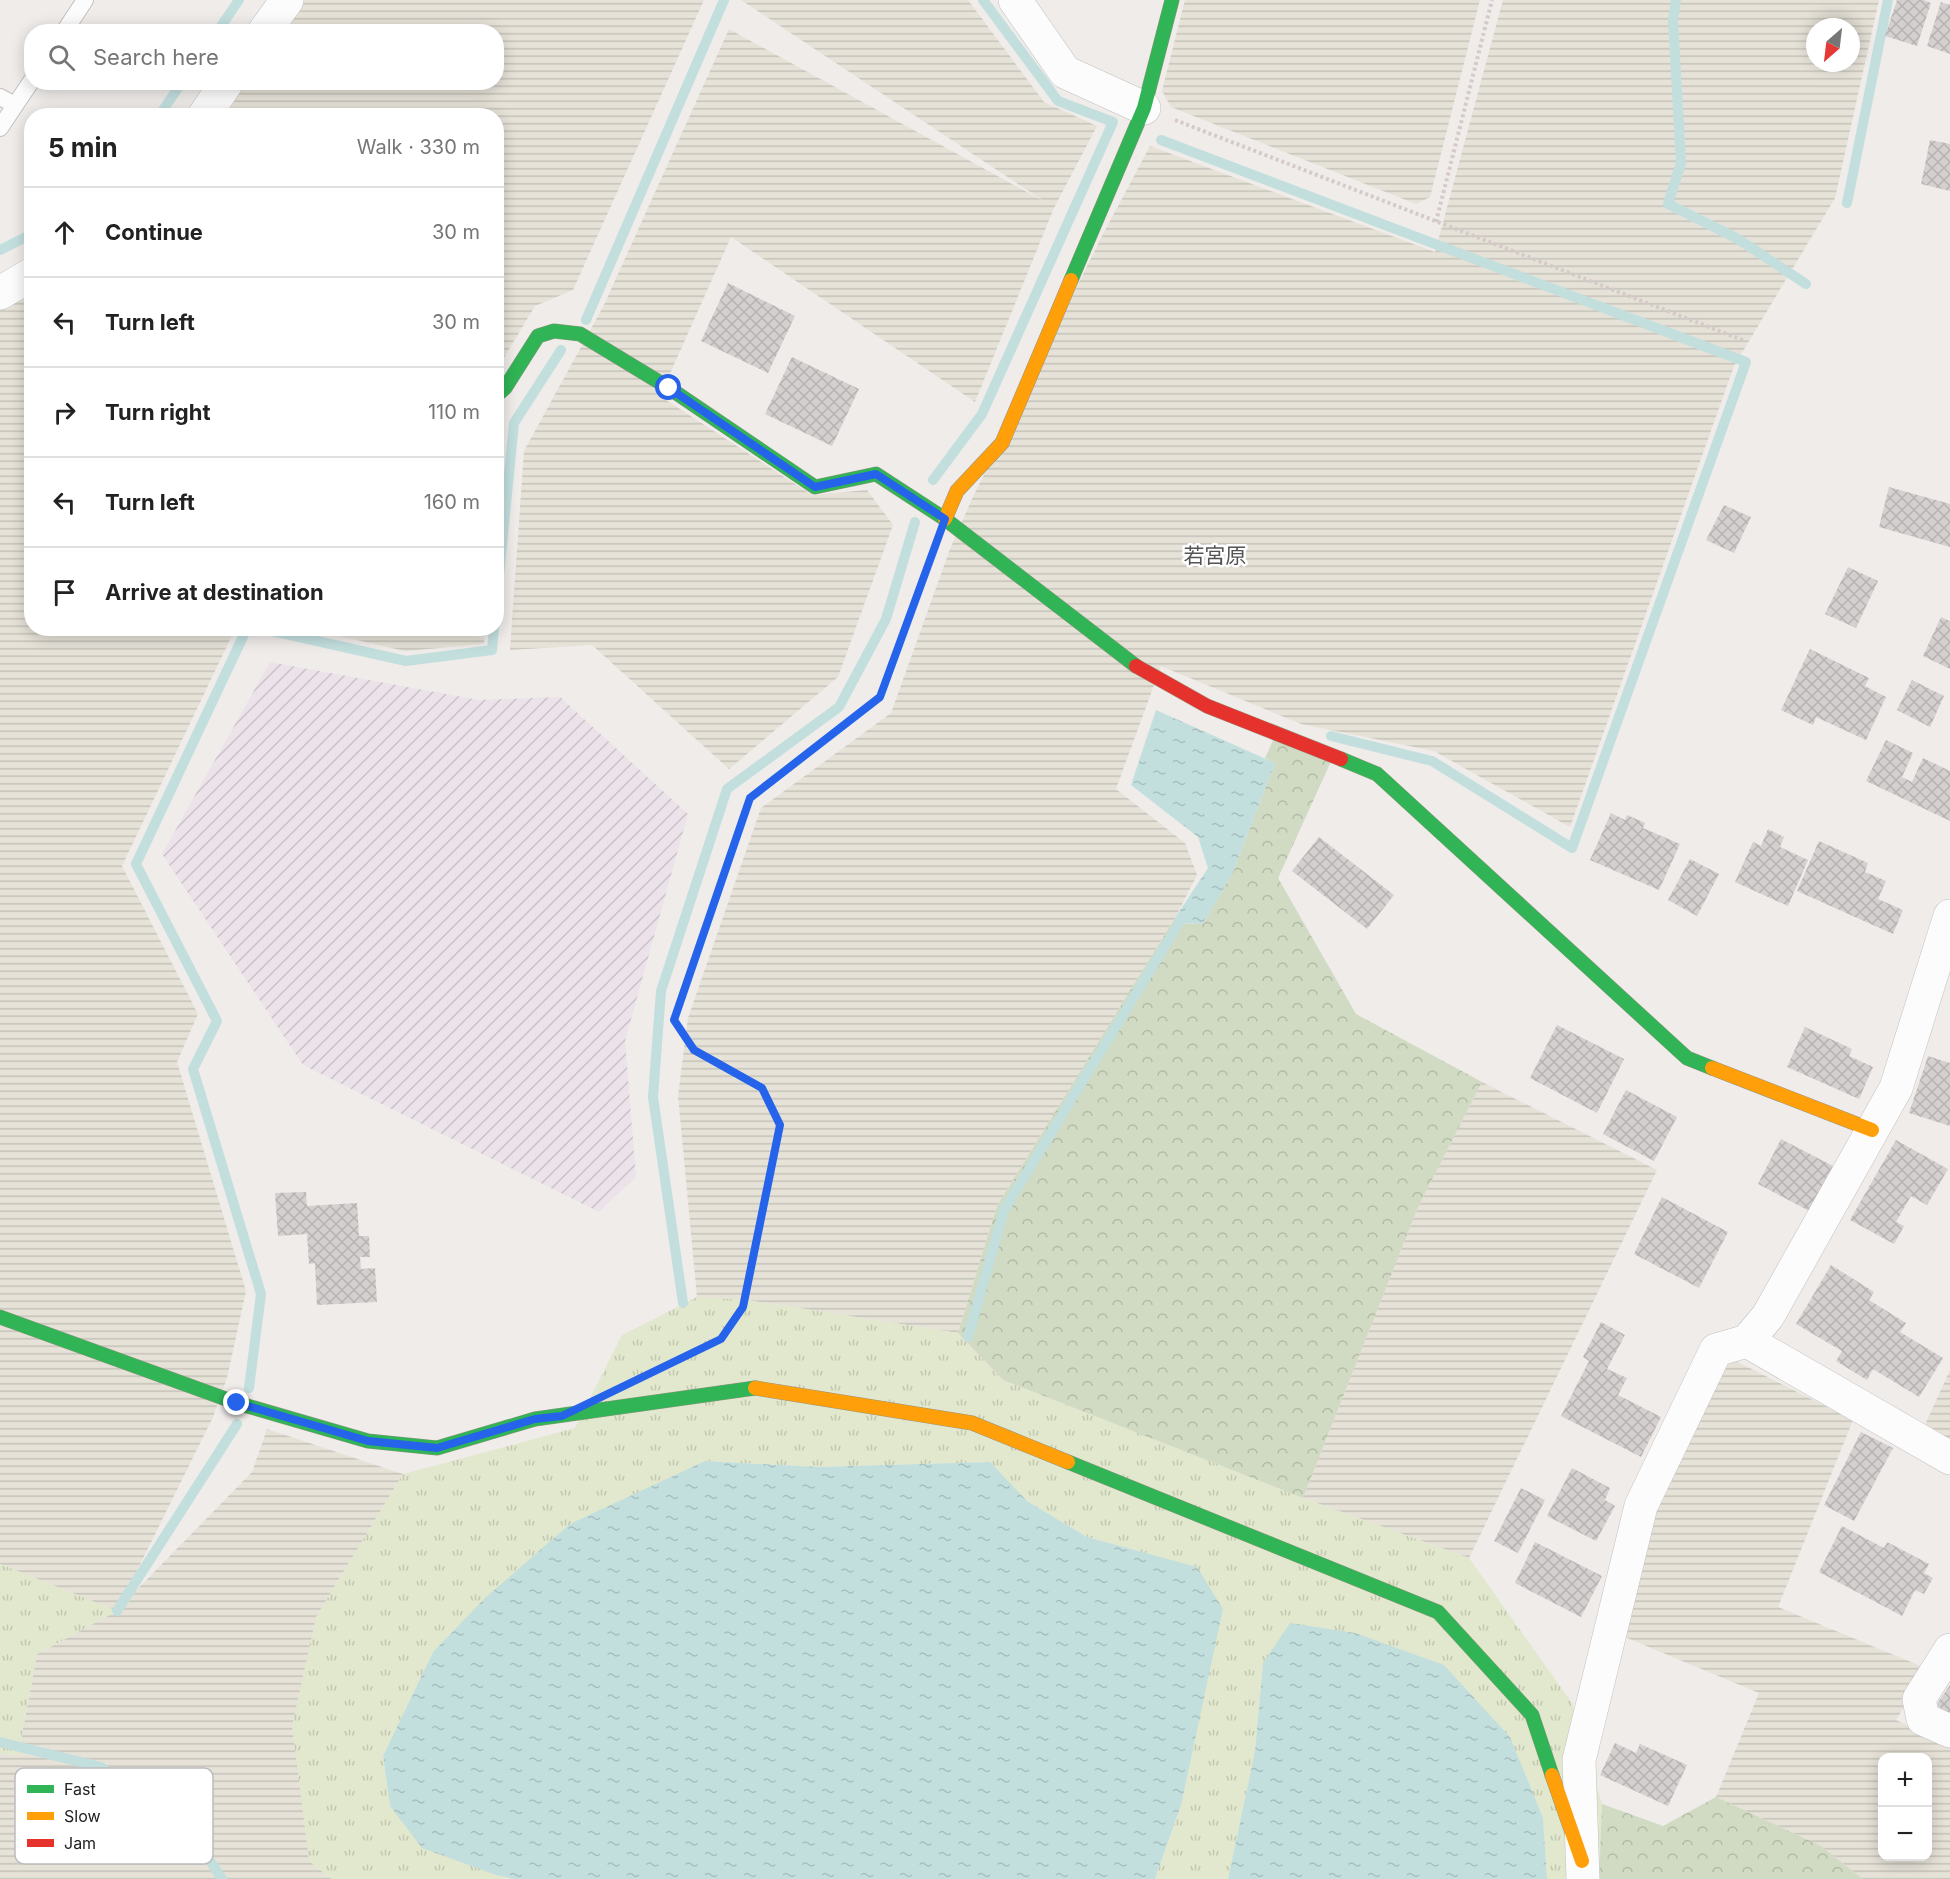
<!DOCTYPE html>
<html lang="en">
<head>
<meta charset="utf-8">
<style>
	:root { --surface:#fff; --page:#f6f6f6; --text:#222; --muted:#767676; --line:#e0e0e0 }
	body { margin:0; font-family:Inter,"Noto Sans JP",sans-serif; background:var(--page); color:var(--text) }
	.controls { position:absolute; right:18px; bottom:18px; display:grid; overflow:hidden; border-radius:12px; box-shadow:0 3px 15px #0003 }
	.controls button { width:54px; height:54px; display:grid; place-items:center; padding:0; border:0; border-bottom:2px solid var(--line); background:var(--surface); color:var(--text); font:30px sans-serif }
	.compass { position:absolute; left:1806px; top:18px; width:54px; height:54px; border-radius:50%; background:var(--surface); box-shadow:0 3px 15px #0003; rotate:208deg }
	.stop { position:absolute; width:18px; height:18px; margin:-14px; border:4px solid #2563eb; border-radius:50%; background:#fff }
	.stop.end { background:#2563eb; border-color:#fff; box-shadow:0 2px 6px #0008 }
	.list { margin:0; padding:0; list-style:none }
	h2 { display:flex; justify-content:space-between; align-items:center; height:78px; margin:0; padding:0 24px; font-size:26px }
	h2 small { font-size:20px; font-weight:400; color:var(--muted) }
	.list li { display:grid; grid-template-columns:39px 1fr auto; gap:18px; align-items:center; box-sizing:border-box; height:90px; padding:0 24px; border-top:2px solid var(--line) }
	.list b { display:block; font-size:22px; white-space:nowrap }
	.list em { font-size:20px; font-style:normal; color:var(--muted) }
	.icon { flex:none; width:33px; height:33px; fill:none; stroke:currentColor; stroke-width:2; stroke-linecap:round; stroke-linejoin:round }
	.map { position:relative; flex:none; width:1950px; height:1879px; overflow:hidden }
	.search { position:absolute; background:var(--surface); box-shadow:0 3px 15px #0003; left:24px; top:24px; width:480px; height:66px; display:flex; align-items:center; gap:15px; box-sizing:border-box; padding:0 21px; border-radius:24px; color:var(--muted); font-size:22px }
	.panel { position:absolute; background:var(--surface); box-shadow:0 3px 15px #0003; left:24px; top:108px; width:480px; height:528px; border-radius:24px }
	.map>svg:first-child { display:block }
	.industrial { fill:url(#industrial-furrows) }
	.farmland { fill:url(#farmland-rules); fill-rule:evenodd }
	.grass { fill:url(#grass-tufts) }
	.forest { fill:url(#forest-crowns) }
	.water { fill:url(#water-ripples) }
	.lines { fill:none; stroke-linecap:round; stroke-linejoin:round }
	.stream { stroke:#c2dfde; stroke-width:10 }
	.building { fill:url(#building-cross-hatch) }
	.lane-casing { stroke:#c2c1c0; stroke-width:18 }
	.street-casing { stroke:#c2c1c0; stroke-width:34 }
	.fast-casing { stroke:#989584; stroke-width:15 }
	.slow-casing { stroke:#989584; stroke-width:15 }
	.jam-casing { stroke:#989584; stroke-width:15 }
	.path { stroke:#d6c9ca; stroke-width:4; stroke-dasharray:3 3; stroke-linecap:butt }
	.lane { stroke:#fdfcfc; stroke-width:16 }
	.street { stroke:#fdfcfc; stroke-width:33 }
	.fast { stroke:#30b455; stroke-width:14 }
	.slow { stroke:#ff9f0a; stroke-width:14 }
	.jam { stroke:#e5322d; stroke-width:14 }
	.route { stroke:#2563eb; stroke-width:8 }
	.labels { text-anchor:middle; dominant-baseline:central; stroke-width:5; stroke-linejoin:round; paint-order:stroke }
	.neighbourhood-label { font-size:21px; fill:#545454; stroke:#fff }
	.key { fill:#fff; stroke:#bcbcbc; stroke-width:1.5 }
	.key-label { font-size:16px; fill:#212121 }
</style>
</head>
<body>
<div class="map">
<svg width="1950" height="1879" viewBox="0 0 1950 1879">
	<defs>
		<pattern id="industrial-furrows" width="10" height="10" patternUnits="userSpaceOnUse" patternTransform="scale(1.5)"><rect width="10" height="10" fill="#ebe3e9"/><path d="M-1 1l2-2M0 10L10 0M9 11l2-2" fill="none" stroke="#c9c2c8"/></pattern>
		<pattern id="farmland-rules" width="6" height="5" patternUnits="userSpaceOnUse" patternTransform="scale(1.5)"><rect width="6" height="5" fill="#e6e2d8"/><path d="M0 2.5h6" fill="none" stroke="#c5c2b9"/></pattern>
		<pattern id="grass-tufts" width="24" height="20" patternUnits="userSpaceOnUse" patternTransform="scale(1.5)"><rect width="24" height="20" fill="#e2e8cd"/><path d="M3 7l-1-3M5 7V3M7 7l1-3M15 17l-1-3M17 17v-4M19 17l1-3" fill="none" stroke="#c2c7b0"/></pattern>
		<pattern id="forest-crowns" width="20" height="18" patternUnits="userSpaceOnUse" patternTransform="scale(1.5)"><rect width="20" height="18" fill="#d1dac2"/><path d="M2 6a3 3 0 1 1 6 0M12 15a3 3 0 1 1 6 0" fill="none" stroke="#b3bba6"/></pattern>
		<pattern id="water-ripples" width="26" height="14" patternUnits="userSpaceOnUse" patternTransform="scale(1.5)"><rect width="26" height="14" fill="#c2dfde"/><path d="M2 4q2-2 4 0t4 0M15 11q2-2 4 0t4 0" fill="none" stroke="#a6bfbe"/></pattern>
		<pattern id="building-cross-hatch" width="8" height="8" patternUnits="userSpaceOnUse" patternTransform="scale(1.5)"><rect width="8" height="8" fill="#d4d0d0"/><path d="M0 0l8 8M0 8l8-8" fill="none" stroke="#b6b2b2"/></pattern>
	</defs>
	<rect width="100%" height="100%" fill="#efecea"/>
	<path class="industrial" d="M270 662 479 700 560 697 688 814 625 1041 636 1177 599 1212 303 1065 162 854Z"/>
	<path class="farmland" d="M305 0H704L573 290 535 306 497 369 496 116H223L246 83 496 82V32L282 31Z
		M741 0H968L1044 102 1097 126 1054 208 975 402 731 237 660 396 812 495 867 490 893 525 838 677 729 769 592 645 510 650 524 451 604 305 729 29 1045 202Z
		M1185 0H1480L1430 197 1416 204 1171 107 1162 91Z
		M1503 0H1879L1835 198 1734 366 1570 827 1434 751 1301 724 1161 666 1116 789 1185 843 1197 875 1175 918 997 1206 958 1333 747 1300 697 1297 678 1096 688 1018 761 808 891 713 950 549 972 499 1101 238 1150 146 1435 252ZM1815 27H1851V63H1815Z
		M31 290 32 628 235 629 122 866 198 1014 177 1062 246 1291 227 1378 213 1417 118 1609 252 1472 267 1429 403 1474 316 1617 309 1861 332 1879H0V1753L18 1756 37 1654 117 1611 0 1564V307Z
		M308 629H485L484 644 405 651Z
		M1482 1082 1657 1170 1469 1558 1303 1498 1418 1207Z
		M1728 1357 1853 1420 1778 1607 1928 1669 1896 1720 1950 1746V1879H1863L1821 1846 1716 1797 1759 1693 1620 1635 1653 1513ZM1882 1758H1928V1856H1882Z
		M1950 1370V1442L1924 1427Z"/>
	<path class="grass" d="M697 1297 747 1300 958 1333 1003 1380 1303 1498 1469 1558 1572 1703 1602 1804 1599 1879H1547L1543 1818 1263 1663 1255 1751 1228 1879H1155L1181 1805 1196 1567 1087 1537 1027 1501 989 1462 818 1467 705 1461 433 1652 383 1756 390 1806 496 1875 514 1879H332L309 1861 292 1726 316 1617 403 1474 575 1428 622 1335Z
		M0 1564 117 1611 37 1654 18 1756 0 1753Z"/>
	<path class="forest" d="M1276 734 1333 757 1278 878 1356 1014 1482 1082 1418 1207 1303 1498 1003 1380 958 1333 997 1206 1175 918 1179 923 1203 924 1233 872 1275 763 1265 758Z
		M1716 1797 1821 1846 1863 1879H1599L1602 1804 1663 1826Z"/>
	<path class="water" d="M1156 710 1275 763 1233 872 1203 924 1179 923 1175 918 1208 868 1198 837 1131 785Z
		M705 1461 818 1467 990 1462 1027 1501 1087 1537 1197 1567 1223 1609 1181 1805 1155 1879H514L496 1875 422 1848 390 1806 383 1756 433 1652 485 1598 570 1524Z
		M1290 1623 1355 1633 1444 1665 1510 1737 1543 1818 1547 1879H1228L1255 1751 1263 1663Z"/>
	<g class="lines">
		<path class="stream" d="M1676 0 1673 20 1681 163 1668 204 1738 239 1806 284
			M217 32 239 0
			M159 116 182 82
			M1161 140 1746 362 1572 848 1432 761 1331 736
			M1847 203 1888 0
			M0 250 32 234
			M586 320 724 0
			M933 480 982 414 1113 122 1058 101 983 0
			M496 606 514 423 561 350
			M247 628 136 864 217 1021 193 1069 261 1294 249 1388
			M259 628 406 661 492 650 494 628
			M683 1303 653 1097 661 991 727 789 839 707 886 619 915 522
			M968 1337 1004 1210 1179 923
			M117 1611 237 1424
			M0 1742 101 1767 189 1829 222 1879"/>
	</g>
	<path class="building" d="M1897 0H1924L1931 3 1917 46 1885 36Z
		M1941 2 1950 5V54L1927 46Z
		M1930 140 1950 144V191L1921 184Z
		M728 283 795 316 768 373 701 341Z
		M792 357 859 389 832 446 765 414Z
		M1889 487 1950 504V547L1879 527Z
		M1724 505 1751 517 1734 553 1706 540Z
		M1848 567 1878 581 1856 628 1825 614Z
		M1941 617 1950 621V669L1923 656Z
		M1810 649 1869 678 1865 686 1886 697 1866 740 1816 717 1813 725 1781 710Z
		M1912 680 1944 696 1930 727 1897 710Z
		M1886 740 1913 753 1902 777 1912 782 1923 758 1950 771V821L1866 781Z
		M1611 813 1625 820 1627 815 1645 823 1643 828 1680 844 1659 890 1590 860Z
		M1768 829 1784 837 1780 847 1808 860 1788 906 1735 882 1753 842 1761 846Z
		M1319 837 1394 895 1367 929 1292 871Z
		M1819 841 1868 863 1865 872 1886 881 1878 899 1903 910 1893 934 1797 891Z
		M1690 859 1719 874 1697 916 1668 900Z
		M1557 1025 1624 1059 1597 1113 1530 1078Z
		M1805 1027 1852 1049 1849 1056 1873 1067 1859 1099 1787 1067Z
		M1928 1056 1950 1063V1126L1909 1113Z
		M1626 1090 1677 1117 1654 1161 1603 1134Z
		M1781 1139 1835 1167 1811 1212 1758 1184Z
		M1896 1140 1948 1169 1927 1205 1911 1196 1896 1222 1904 1226 1894 1244 1850 1220Z
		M306 1192 307 1206 357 1203 359 1236H369L370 1257H360L361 1269 375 1268 377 1302 317 1305 315 1263 309 1264 307 1234 278 1236 275 1193Z
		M1662 1197 1728 1232 1699 1288 1634 1254Z
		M1831 1265 1874 1292 1869 1300 1906 1323 1900 1332 1943 1358 1919 1397 1873 1369 1867 1380 1836 1361 1842 1351 1796 1324Z
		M1601 1322 1625 1335 1607 1369 1627 1378 1618 1395 1661 1417 1641 1457 1561 1416 1589 1361 1583 1357Z
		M1861 1432 1893 1448 1854 1521 1824 1505Z
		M1572 1468 1610 1488 1605 1500 1615 1506 1596 1541 1547 1516Z
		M1521 1488 1545 1500 1518 1553 1494 1541Z
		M1842 1526 1884 1548 1887 1542 1929 1564 1924 1573 1933 1578 1924 1594 1915 1590 1902 1616 1819 1572Z
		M1535 1542 1602 1576 1581 1617 1515 1583Z
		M1950 1685V1714L1936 1705Z
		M1615 1743 1636 1753 1640 1744 1687 1765 1668 1806 1600 1775Z"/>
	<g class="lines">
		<defs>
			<path id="lane" d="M64 32 85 0
				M0 97 15 105
				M0 128 32 80"/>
			<path id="street" d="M1015 0 1065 72 1144 108
				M264 32 287 0
				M204 116 227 82
				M0 293 32 274
				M1747 1341 1950 1458
				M1950 1650 1919 1699 1923 1719 1950 1731
				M1583 1879 1579 1760 1641 1506 1716 1350 1747 1341 1768 1316 1896 1088 1950 916"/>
			<path id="fast" d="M1071 280 1144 108 1172 0
				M496 396 505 388 538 336 554 331 580 334 669 388 815 487 876 474 945 519 1136 666
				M1341 759 1377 774 1687 1058 1712 1068
				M0 1317 237 1403 368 1441 437 1448 535 1419 755 1388
				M1068 1462 1438 1612 1532 1715 1552 1775"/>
			<path id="slow" d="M945 519 957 491 1002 443 1071 280
				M1712 1068 1872 1130
				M755 1388 972 1423 1068 1462
				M1552 1775 1582 1861"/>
			<path id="jam" d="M1136 666 1207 706 1341 759"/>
		</defs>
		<use href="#lane" class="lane-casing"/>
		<use href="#street" class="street-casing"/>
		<use href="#fast" class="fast-casing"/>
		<use href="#slow" class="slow-casing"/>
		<use href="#jam" class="jam-casing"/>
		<path class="path" d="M1175 120 1745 341
			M1436 222 1492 0
			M675 1361 721 1339 743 1307 780 1125 762 1088 694 1050 674 1020 750 798 880 697 933 554"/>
		<use href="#lane" class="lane"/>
		<use href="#street" class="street"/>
		<use href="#fast" class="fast"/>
		<use href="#slow" class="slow"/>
		<use href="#jam" class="jam"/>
	</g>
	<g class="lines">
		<path class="route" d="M237 1403 368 1441 437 1448 535 1419 562 1416 721 1339 743 1307 780 1125 762 1088 694 1050 674 1020 750 798 880 697 945 519 876 474 815 487 669 388"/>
	</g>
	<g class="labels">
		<g class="neighbourhood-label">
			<text x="1215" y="555">若宮原</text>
		</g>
	</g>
	<rect x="15" y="1768" width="198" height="96" rx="9" class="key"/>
	<rect x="27" y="1785" width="27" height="8" fill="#30b455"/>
	<rect x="27" y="1812" width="27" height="8" fill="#ff9f0a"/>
	<rect x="27" y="1839" width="27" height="8" fill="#e5322d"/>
	<g class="key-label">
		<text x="64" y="1795">Fast</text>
		<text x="64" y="1822">Slow</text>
		<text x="64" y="1849">Jam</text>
	</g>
</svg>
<div class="controls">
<button>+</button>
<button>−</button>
</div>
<svg class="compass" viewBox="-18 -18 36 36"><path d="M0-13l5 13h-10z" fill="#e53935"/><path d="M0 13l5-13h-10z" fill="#767676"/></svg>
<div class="stop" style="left:669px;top:388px"></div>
<div class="stop end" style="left:237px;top:1403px"></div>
<div class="search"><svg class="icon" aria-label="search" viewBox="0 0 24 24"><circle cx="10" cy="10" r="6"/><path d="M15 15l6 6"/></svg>Search here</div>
<section class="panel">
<h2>5 min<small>Walk · 330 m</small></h2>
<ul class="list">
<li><svg class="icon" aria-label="ahead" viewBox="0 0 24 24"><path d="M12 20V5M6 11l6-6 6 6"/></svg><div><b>Continue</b></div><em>30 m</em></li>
<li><svg class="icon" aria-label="left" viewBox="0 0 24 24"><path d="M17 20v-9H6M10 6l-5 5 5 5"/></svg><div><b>Turn left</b></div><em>30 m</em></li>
<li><svg class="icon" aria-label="right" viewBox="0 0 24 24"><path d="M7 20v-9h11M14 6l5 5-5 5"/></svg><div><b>Turn right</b></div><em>110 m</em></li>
<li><svg class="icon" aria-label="left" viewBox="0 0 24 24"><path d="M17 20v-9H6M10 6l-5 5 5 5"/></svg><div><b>Turn left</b></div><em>160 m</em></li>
<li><svg class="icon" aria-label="arrive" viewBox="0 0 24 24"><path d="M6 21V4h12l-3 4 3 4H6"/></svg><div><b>Arrive at destination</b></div></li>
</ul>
</section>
</div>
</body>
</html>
